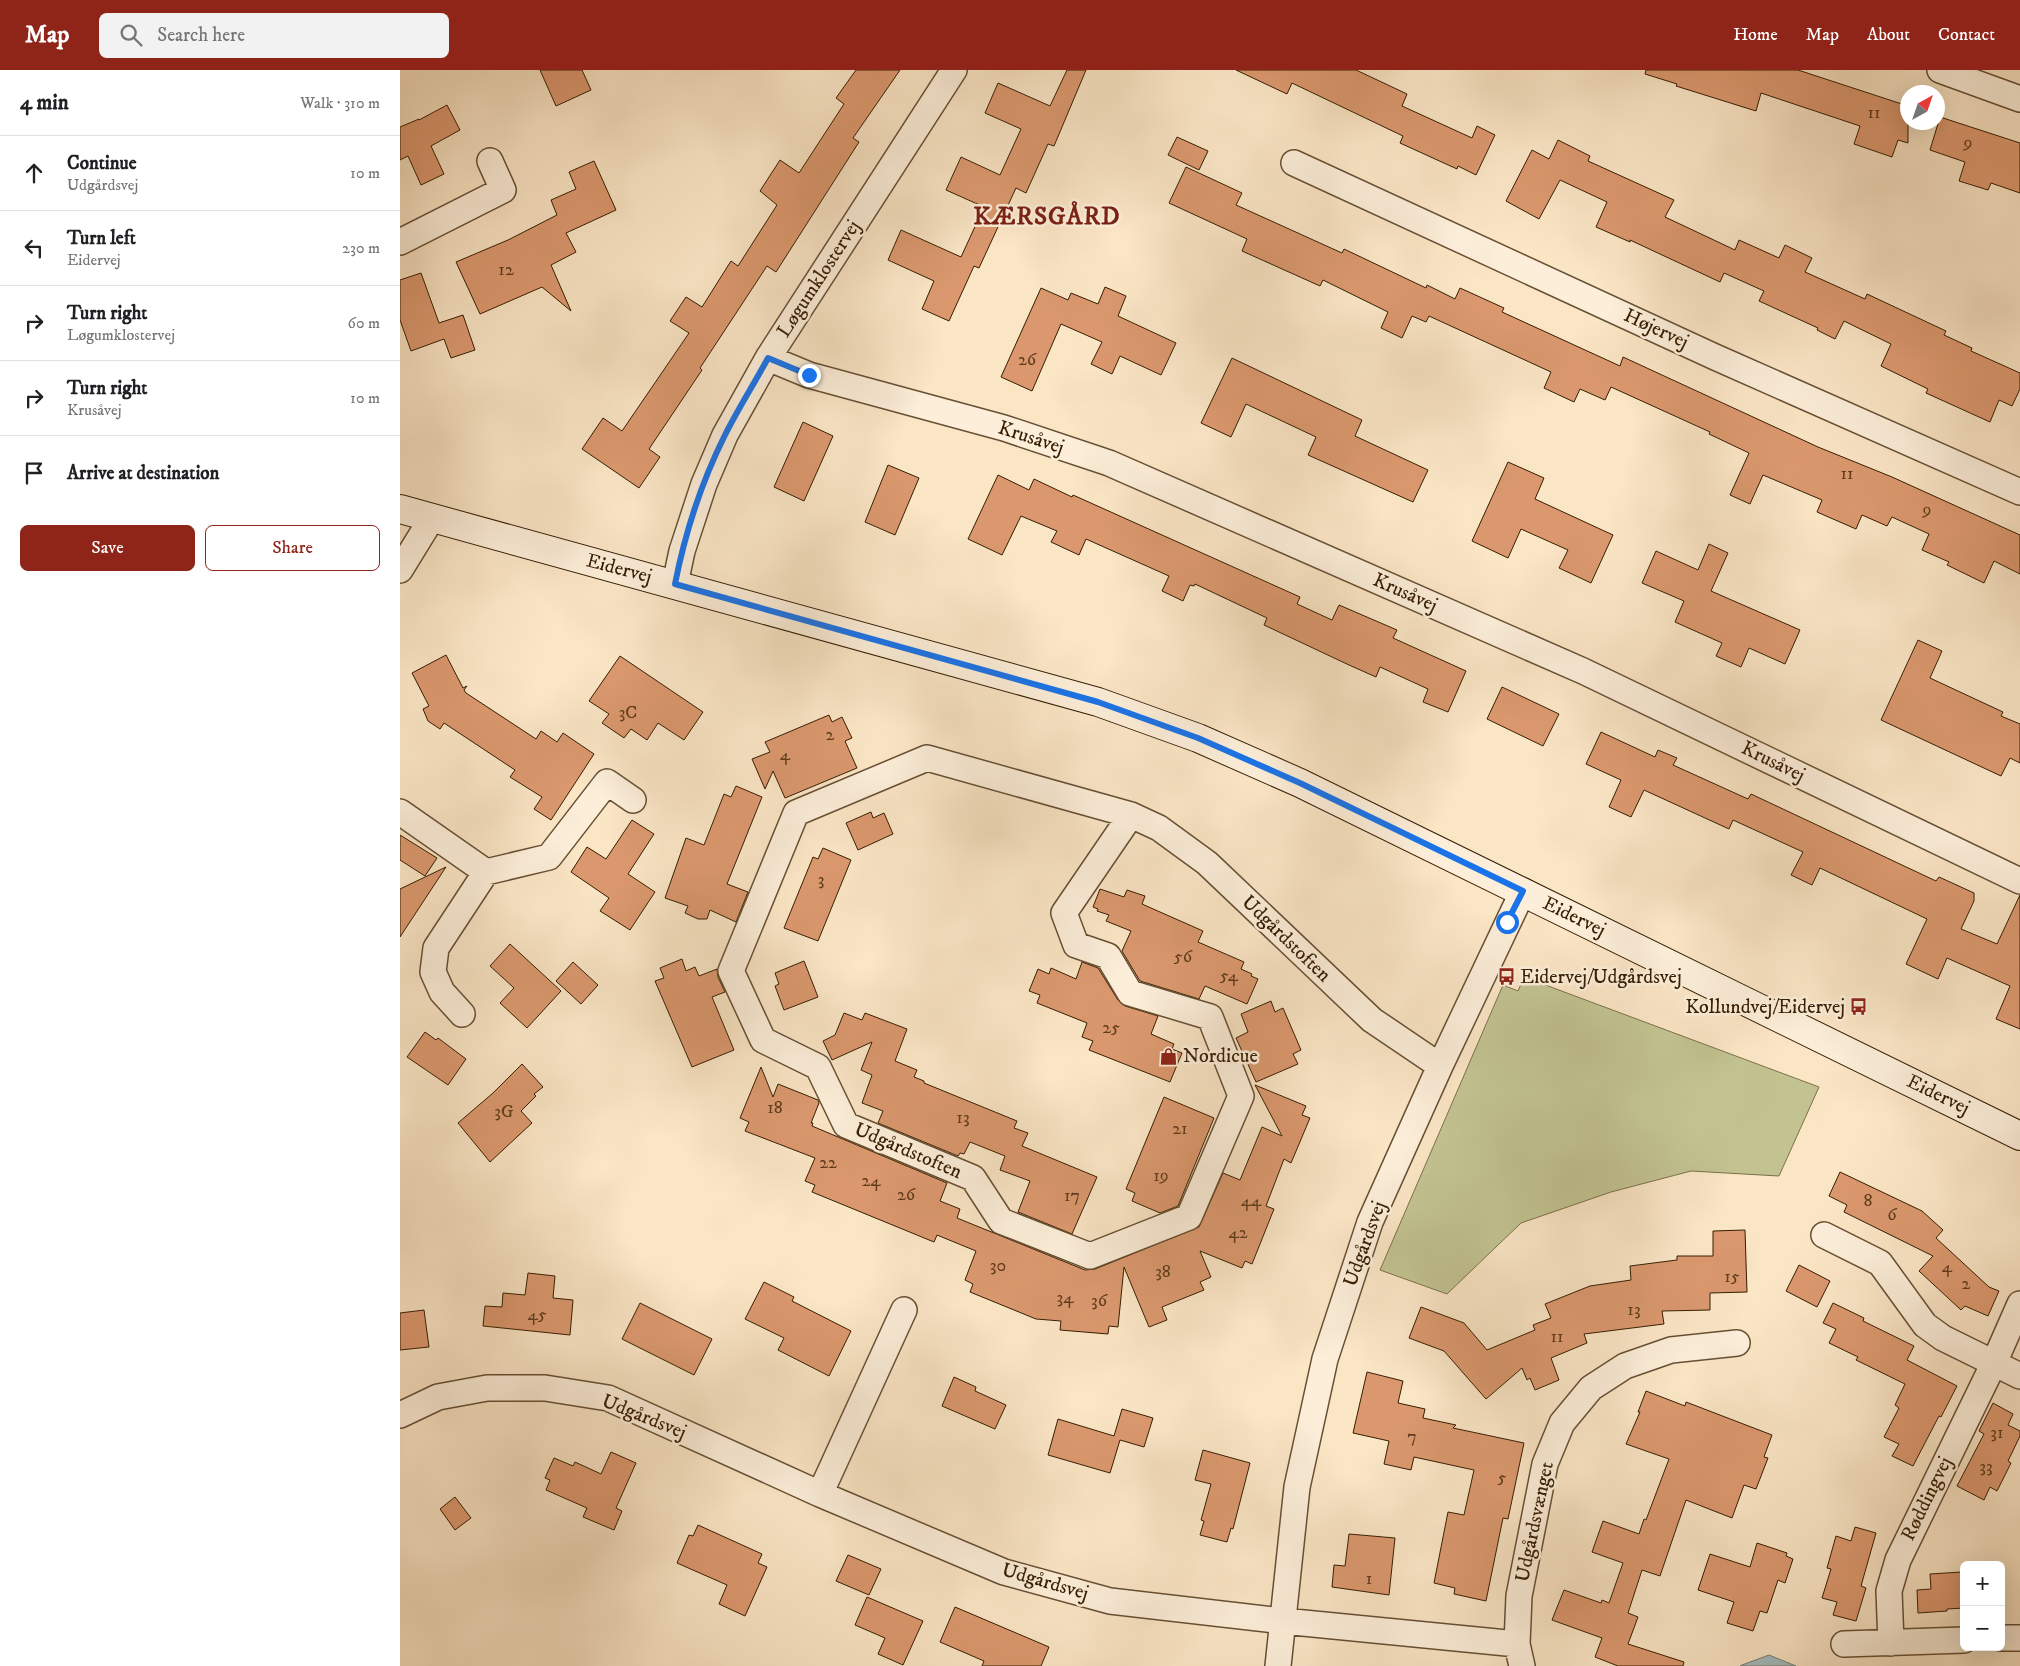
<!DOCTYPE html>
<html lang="en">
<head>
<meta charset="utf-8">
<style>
	:root { --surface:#fff; --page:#f2f2f2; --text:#202124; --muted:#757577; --line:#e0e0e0; --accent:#8f2418 }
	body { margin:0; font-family:"IM FELL DW Pica",serif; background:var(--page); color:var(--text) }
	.controls { position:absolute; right:15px; bottom:15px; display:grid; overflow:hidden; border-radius:8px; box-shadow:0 5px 20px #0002 }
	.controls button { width:45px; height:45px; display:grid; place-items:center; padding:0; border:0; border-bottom:1px solid var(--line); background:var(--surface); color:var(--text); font:25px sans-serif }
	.compass { position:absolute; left:1500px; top:15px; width:45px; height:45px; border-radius:50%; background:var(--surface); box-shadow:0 5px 20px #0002; rotate:40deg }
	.stop { position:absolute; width:15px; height:15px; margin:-11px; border:4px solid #1a73e8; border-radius:50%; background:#fff }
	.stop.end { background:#1a73e8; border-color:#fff; box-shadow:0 1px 5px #0008 }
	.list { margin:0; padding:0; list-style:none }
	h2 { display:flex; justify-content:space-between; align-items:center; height:65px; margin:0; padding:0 20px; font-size:21px }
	h2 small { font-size:16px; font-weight:400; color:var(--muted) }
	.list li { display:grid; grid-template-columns:32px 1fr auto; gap:15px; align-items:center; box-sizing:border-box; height:75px; padding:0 20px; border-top:1px solid var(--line) }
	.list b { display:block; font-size:19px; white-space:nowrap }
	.list p { margin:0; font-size:16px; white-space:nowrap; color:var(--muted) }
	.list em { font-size:16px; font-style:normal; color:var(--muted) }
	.actions { display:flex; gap:10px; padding:15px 20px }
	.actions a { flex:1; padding:11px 0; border:1px solid var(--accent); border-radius:8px; text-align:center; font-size:18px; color:var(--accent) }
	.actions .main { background:var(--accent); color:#fff }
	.icon { flex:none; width:28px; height:28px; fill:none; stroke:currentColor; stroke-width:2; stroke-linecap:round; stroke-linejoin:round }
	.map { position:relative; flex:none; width:1620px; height:1596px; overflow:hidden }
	header { display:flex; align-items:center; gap:30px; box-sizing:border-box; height:70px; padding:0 25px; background:var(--accent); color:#fff }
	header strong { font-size:24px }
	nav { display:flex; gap:28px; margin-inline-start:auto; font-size:18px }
	.search { width:350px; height:45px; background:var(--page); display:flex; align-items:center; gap:12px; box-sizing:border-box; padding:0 18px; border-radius:8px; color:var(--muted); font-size:19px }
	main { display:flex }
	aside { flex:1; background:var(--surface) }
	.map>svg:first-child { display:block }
	.green { fill:#c2c391; stroke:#7c704a }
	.water { fill:#a2bcbe; stroke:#777c73 }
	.building { fill:#db986e; stroke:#361d02 }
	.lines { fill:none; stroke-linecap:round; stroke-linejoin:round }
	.street-casing { stroke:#674f33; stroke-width:28 }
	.secondary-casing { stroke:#361d02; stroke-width:30 }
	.street { stroke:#fceed9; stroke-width:25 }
	.secondary { stroke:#fceed9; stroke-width:28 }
	.route { stroke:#1a73e8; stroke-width:6 }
	.labels { text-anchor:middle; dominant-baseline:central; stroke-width:5; stroke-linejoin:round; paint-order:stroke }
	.number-label { font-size:18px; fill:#5f3c1d }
	.street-label { font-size:20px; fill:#361d02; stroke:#fceed9 }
	.poi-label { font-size:20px; fill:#361d02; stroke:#fceed9; text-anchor:start }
	.district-label { font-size:25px; font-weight:bold; letter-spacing:1px; fill:#7a1f14; stroke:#fceed9 }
</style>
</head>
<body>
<header>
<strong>Map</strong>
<div class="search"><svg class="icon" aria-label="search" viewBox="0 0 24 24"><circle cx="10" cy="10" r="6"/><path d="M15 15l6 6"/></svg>Search here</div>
<nav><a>Home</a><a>Map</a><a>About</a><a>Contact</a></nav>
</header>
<main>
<aside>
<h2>4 min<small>Walk · 310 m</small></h2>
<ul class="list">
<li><svg class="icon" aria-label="ahead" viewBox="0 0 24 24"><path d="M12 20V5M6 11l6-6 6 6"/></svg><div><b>Continue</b><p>Udgårdsvej</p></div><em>10 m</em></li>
<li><svg class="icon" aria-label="left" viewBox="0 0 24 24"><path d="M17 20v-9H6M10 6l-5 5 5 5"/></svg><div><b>Turn left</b><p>Eidervej</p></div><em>230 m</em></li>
<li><svg class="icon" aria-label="right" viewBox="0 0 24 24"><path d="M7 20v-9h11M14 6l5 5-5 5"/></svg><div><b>Turn right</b><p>Løgumklostervej</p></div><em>60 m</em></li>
<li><svg class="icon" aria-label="right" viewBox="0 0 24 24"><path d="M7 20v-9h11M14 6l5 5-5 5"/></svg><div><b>Turn right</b><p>Krusåvej</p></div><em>10 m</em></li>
<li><svg class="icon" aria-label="arrive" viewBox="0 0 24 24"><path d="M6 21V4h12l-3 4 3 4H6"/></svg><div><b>Arrive at destination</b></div></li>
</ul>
<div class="actions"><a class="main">Save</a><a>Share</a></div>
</aside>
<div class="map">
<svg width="1620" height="1596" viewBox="0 0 1620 1596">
	<rect width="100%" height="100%" fill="#fae5c5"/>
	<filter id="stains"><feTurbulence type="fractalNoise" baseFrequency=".004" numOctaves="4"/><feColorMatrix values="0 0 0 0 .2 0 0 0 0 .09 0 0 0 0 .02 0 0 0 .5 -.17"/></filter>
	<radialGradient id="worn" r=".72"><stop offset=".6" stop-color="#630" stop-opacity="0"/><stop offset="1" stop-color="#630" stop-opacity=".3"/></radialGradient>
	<path class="green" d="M1124 907 1419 1017 1379 1106 1291 1101 1211 1122 1121 1153 1047 1224 980 1200 1103 915 1118 921Z"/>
	<path class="water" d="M1369 1585 1396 1596H1340L1342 1595Z"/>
	<path class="building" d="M140 0H182L191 20 156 36Z
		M456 0H500L453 68 459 72 376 202 367 196 300 298 302 300 249 379 260 387 239 418 182 379 203 348 222 361 289 263 270 251 286 227 302 237 331 191 338 196 377 135 360 121 380 90 399 103 444 34 436 28Z
		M667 0H686L654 76 648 74 626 123 616 118 579 198 574 196 549 251 522 239 534 211 488 190 501 160 561 187 584 137 546 120 561 87 600 105 621 59 585 43 598 13 650 36Z
		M836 0H956L1007 24 1002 36 1072 68 1077 56 1095 65 1076 105 1058 96 1057 99 1000 73 1003 66 892 13 887 24Z
		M1246 0H1398L1508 36V73L1498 70 1492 87 1454 74 1460 56 1361 23 1356 41 1276 16 1277 14 1245 4Z
		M47 35 60 60 31 76 44 104 21 115 8 86 0 90V57L19 49V50Z
		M1540 47 1620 73V123L1591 113 1588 120 1559 111 1565 92 1530 80Z
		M777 67 808 81 799 100 768 85Z
		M1158 70 1190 86 1188 91 1274 130 1265 147 1335 180 1339 170 1379 188 1385 175 1412 188 1405 202 1465 229 1467 224 1546 261 1544 265 1572 278 1571 281 1620 303V319L1612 336 1599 330 1590 352 1526 323 1528 319 1481 296 1491 274 1444 251 1435 269 1417 260 1418 258 1359 231 1364 221 1324 203 1320 212 1230 170V172L1196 157 1207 132 1160 110 1139 149 1106 131 1132 80 1149 89Z
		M194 91 216 140 166 163 176 182 151 195 171 241 142 217 80 244 56 192 108 170 157 145 151 130 176 119 169 102Z
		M786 97 842 123 836 135 942 183 944 179 1026 218 1027 215 1055 229 1060 218 1104 238 1102 242 1220 296 1223 287 1418 377 1492 407 1620 465V504L1594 491 1584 513 1547 495 1549 492 1522 480 1529 464 1492 447 1487 456 1462 445 1456 459 1417 442 1422 430 1363 405 1350 434 1330 425 1349 383 1309 364 1310 362 1211 317 1205 330 1180 319 1174 332 1144 318 1151 302 1029 246 1026 252 1012 246 1002 268 981 258 988 242 923 210 920 216 842 181 847 169 769 133Z
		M21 203 39 253 63 245 75 280 51 288 44 269 11 281 0 250V210Z
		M705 217 726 226 718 246 776 273 761 305 720 286 712 304 691 294 702 272 661 254 632 321 601 307 641 218 668 230 671 223 698 234Z
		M832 288 962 350 955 366 1028 400 1013 432 908 385 916 367 846 334 831 367 801 353Z
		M403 352 433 366 404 431 374 417Z
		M1108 392 1144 408 1135 429 1213 465 1191 513 1159 498 1168 480 1121 459 1108 488 1072 471Z
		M488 395 519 408 495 465 465 452Z
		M598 405 629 420 634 409 672 427 673 425 900 527 897 534 932 550 939 535 997 560 993 568 1066 601 1048 642 1023 632 1028 619 980 597 976 607 949 595 864 555 867 548 795 514 794 516 790 515 783 531 762 521 769 506 686 469 679 485 651 472 657 461 621 446 602 485 568 469Z
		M1309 474 1328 483 1311 521 1400 560 1385 594 1349 578 1341 597 1316 586 1322 573 1275 552 1284 531 1242 513 1256 481 1298 500Z
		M1518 570 1542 581 1530 608 1603 642 1601 646 1620 654V693L1610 688 1601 706 1481 650Z
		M46 585 63 618 67 616 64 620 66 623 136 669 141 661 157 672 163 663 194 684 151 750 134 739 142 727 110 707 115 700 44 653 40 659 28 651 23 639 29 636 12 603Z
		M220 586 303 642 284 670 258 653 247 670 231 659 224 668 202 653 209 644 189 631Z
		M1102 617 1159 644 1143 676 1087 649Z
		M429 645 432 652 442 647 452 668 445 671 457 698 385 728 373 701 365 719 352 689 370 682 365 672Z
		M1201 662 1255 687 1258 680 1277 688 1273 695 1348 729 1351 724 1536 811 1539 807 1574 823V831L1561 859 1597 874 1620 825V959L1596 949 1610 916 1547 888 1538 909 1506 894 1527 849 1420 798 1412 815 1391 805 1403 782 1333 750 1329 759 1244 720 1231 747 1209 737 1221 710 1186 694Z
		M336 716 362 727 327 814 348 822 336 852 310 840 307 849H298L285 843 288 836 265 828 286 768 304 775 324 724 331 727Z
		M471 742 473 748 484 743 493 764 458 780 446 753Z
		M232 750 254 764 228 804 255 822 230 860 200 841 209 828 171 802 187 777 206 789Z
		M0 765 37 788 25 806 0 790Z
		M423 778 451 790 418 871 384 858 413 787 418 789Z
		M46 797 0 867V819Z
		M700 819 724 827 727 820 745 826 742 834 803 861 798 872 844 892 841 899 852 904 851 906 858 909 847 934 805 916 799 929 740 911 722 881 731 861 706 851 709 845 697 841 698 839 693 837Z
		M110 874 161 921 127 958 100 933 114 918 90 896Z
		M282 889 286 901 295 897 299 906 317 899 318 907 325 922 312 927 334 980 292 997 255 911 264 908 260 898Z
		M404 891 418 927 384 940 375 916 379 914 375 903Z
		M173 892 198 915 181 934 156 911Z
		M682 892 698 898 718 930 725 936 758 946 751 964 774 974 772 979 782 983 770 1012 689 980 693 971 682 967 687 953 637 933 640 925 629 921 638 899 649 904 651 898 676 909Z
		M871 931 875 942 883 938 901 980 893 984 898 994 856 1012 836 968 848 962 841 944Z
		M444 943 462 950 465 943 507 959 495 991 517 1000 514 1007 524 1011V1013L617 1051 614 1058 628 1063 622 1076 697 1107 672 1164 618 1142 630 1111 600 1100 605 1086 570 1072 564 1084 560 1083 558 1086 478 1053 483 1041 462 1033 472 1005 461 1000 472 972 432 990 423 971 435 965Z
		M25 962 36 970 38 968 66 989 48 1015 7 987Z
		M122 994 143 1017 134 1024 136 1026 121 1041 132 1053 90 1092 58 1053 93 1023Z
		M361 997 373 1027 378 1014 418 1030 419 1033 411 1053H413L412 1056 547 1113 540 1131 560 1139 557 1148 685 1200 695 1199 799 1157 823 1103 840 1110 862 1057 882 1066 855 1015 906 1036 902 1045 910 1048 891 1093 884 1089 866 1136 874 1139 852 1194 845 1191 842 1198 800 1181 811 1207 800 1212 804 1220 762 1237 767 1250 749 1257 724 1197 718 1257 709 1256 708 1264 660 1260 661 1251 636 1249 570 1222 573 1214 565 1210 576 1181 537 1165 534 1172 412 1122 415 1115 405 1111 415 1088 345 1061 349 1052 340 1048Z
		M764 1027 814 1048 778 1136 760 1143 732 1131 735 1123 726 1119Z
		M1440 1102 1522 1141 1543 1160 1536 1168 1589 1217 1599 1221 1588 1246 1565 1236 1561 1240 1519 1201 1533 1186 1444 1142 1447 1135 1429 1126Z
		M1345 1160 1347 1222 1310 1223V1240L1262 1241 1264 1254 1184 1264 1187 1273 1151 1288 1159 1310 1135 1320 1130 1308 1127 1310 1122 1298 1086 1329 1044 1281 1009 1268 1021 1237 1064 1253 1087 1280 1135 1260 1133 1255 1151 1248 1145 1234 1190 1216 1231 1210 1230 1196 1277 1190V1186H1313V1161Z
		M1399 1195 1430 1211 1417 1237 1386 1221Z
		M128 1203 155 1206 153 1228 173 1230 170 1265 83 1256 85 1236 102 1237 103 1223 125 1225Z
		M364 1212 394 1227 392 1231 451 1261 429 1306 378 1280 384 1268 345 1249Z
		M240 1233 312 1269 294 1305 222 1269Z
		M1433 1233 1464 1248 1463 1251 1514 1276 1507 1290 1557 1316 1541 1347 1539 1346 1513 1396 1492 1386 1499 1374 1484 1367 1499 1338 1495 1335 1505 1314 1456 1290 1458 1287 1429 1273 1436 1259 1423 1253Z
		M24 1240 29 1277 0 1280V1243Z
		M967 1302 1003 1311 998 1333 1025 1339 1023 1348 1056 1355 1053 1358 1124 1373 1108 1449 1103 1448 1086 1531 1054 1524 1055 1518 1034 1513 1048 1442 1064 1445 1074 1400 1014 1387 1011 1400 984 1394 989 1371 953 1363Z
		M554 1307 576 1317 575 1321 606 1335 595 1359 542 1336Z
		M1246 1321 1285 1336 1286 1332 1372 1365 1364 1387 1368 1388 1356 1419 1344 1415 1332 1448 1286 1430 1260 1506 1242 1500 1228 1543 1238 1547 1228 1574 1284 1592 1283 1596H1218L1195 1587 1202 1568 1152 1550 1164 1520 1201 1533 1202 1530 1209 1533 1223 1493 1192 1482 1203 1451 1239 1464 1244 1449 1246 1450 1269 1389 1226 1374 1240 1342H1238Z
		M1593 1333 1613 1344 1608 1355 1620 1361V1366L1608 1391 1611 1393 1597 1421 1590 1417 1584 1430 1557 1416 1584 1364 1579 1361Z
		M722 1339 753 1348 744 1377 720 1370 710 1403 648 1385 658 1349 714 1366Z
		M803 1380 850 1393 833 1459 831 1458 827 1472 800 1465 804 1451 801 1450 811 1414 795 1410Z
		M211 1382 236 1393 216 1438 222 1441 214 1460 183 1447 187 1438 146 1420 150 1410 145 1408 154 1388 173 1396 175 1392 201 1404Z
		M55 1427 71 1448 55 1460 40 1439Z
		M298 1455 362 1484 358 1493 367 1497 345 1546 319 1534 327 1515 277 1493 289 1465 293 1466Z
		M1455 1457 1476 1463 1461 1516 1466 1518 1456 1551 1433 1545 1437 1532 1422 1528 1431 1499 1427 1498 1436 1466 1451 1471Z
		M949 1464 995 1468 989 1525 932 1517 934 1495 945 1496Z
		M1357 1473 1387 1483 1386 1486 1393 1489 1385 1513 1378 1510 1367 1543 1360 1541 1353 1561 1327 1553 1334 1532 1298 1520 1310 1484 1350 1497Z
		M448 1485 481 1499 469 1525 436 1511Z
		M1562 1502V1505H1564V1538L1547 1539V1541L1518 1543 1517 1520 1531 1519 1530 1504Z
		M467 1527 523 1551 503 1595 478 1584 485 1568 455 1555Z
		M555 1537 649 1577 641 1596H582L584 1591 540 1572Z"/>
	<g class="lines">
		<defs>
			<path id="street" d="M1540 0 1620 29
				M894 93 1315 287 1620 422
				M0 172 103 120 90 91
				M368 288 409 305 604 358 709 393 1183 601 1620 811
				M0 500 32 448
				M275 514 282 481 304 414 325 365 368 288 554 0
				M0 742 86 802 149 787 207 712 233 730
				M731 745 664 843 676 875 708 886 730 923 810 947 841 1026 789 1147 690 1186 601 1151 573 1108 446 1055 418 997 363 970 331 901 396 743 527 688 731 745 759 758 807 793 972 950 1040 996
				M62 944 42 922 33 902 36 878 86 802
				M1424 1165 1480 1193 1525 1255 1543 1268 1620 1306
				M0 1345 38 1327 87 1318H145L208 1328 420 1424 604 1502 710 1531 883 1551 1117 1574
				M420 1424 504 1240
				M1601 1568H1620
				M1491 1573 1489 1521 1498 1490 1594 1293 1620 1234
				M1444 1574 1564 1570
				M878 1596 897 1417 925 1289 970 1152 1040 996 1123 821
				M1122 1596 1117 1574 1119 1526 1145 1394 1162 1353 1191 1318 1225 1296 1271 1280 1337 1273"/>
			<path id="secondary" d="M0 439 698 632 798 668 900 713 1620 1066"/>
		</defs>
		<use href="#street" class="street-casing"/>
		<use href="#secondary" class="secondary-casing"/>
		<use href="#street" class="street"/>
		<use href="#secondary" class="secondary"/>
	</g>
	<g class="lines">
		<path class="route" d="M409 305 368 288C354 314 338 339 325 365 302 411 285 463 275 514L698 632 798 668 900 713 1123 821 1107 852"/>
	</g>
	<defs>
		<symbol id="bus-bare" viewBox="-9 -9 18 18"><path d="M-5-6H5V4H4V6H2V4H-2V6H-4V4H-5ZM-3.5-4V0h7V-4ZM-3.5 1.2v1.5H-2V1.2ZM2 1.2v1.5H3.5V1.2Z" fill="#8f2418" stroke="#fceed9" stroke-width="2.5" paint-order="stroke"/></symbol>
		<symbol id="shop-bare" viewBox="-9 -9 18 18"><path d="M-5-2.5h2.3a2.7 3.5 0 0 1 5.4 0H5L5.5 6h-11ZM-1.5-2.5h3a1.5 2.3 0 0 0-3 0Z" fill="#8f2418" stroke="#fceed9" stroke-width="2.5" paint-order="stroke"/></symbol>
	</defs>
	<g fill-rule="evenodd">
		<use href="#bus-bare" x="1094" y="894" width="25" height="25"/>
		<use href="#bus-bare" x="1446" y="924" width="25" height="25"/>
		<use href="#shop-bare" x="756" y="974" width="25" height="25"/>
	</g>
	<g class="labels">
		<g class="number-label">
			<text x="1474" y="43">11</text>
			<text x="1568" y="73">9</text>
			<text x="106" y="200">12</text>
			<text x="627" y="290">26</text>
			<text x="1447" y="404">11</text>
			<text x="1527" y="440">9</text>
			<text x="228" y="643">3C</text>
			<text x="430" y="665">2</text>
			<text x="385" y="685">4</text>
			<text x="421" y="810">3</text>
			<text x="783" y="887">56</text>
			<text x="829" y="906">54</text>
			<text x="711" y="958">25</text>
			<text x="375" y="1038">18</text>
			<text x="104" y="1042">3G</text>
			<text x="563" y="1048">13</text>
			<text x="780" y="1059">21</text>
			<text x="428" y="1093">22</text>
			<text x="761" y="1106">19</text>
			<text x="471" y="1111">24</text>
			<text x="506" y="1125">26</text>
			<text x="672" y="1126">17</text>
			<text x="851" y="1131">44</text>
			<text x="1468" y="1131">8</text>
			<text x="1492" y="1145">6</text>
			<text x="838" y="1163">42</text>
			<text x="598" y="1196">30</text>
			<text x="1547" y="1197">4</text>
			<text x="763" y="1202">38</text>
			<text x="1332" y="1207">15</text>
			<text x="1566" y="1214">2</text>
			<text x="665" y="1228">34</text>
			<text x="699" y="1231">36</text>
			<text x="1234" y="1240">13</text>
			<text x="137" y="1245">45</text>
			<text x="1157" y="1267">11</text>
			<text x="1597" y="1363">31</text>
			<text x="1012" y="1367">7</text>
			<text x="1586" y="1397">33</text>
			<text x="1102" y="1408">5</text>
			<text x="969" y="1509">1</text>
		</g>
		<g class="street-label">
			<text transform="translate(419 209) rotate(-57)">Løgumklostervej</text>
			<text transform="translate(1256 259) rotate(25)">Højervej</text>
			<text transform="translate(631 368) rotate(18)">Krusåvej</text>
			<text transform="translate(219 499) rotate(15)">Eidervej</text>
			<text transform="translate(1005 523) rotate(24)">Krusåvej</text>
			<text transform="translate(1373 692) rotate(26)">Krusåvej</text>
			<text transform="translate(1174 847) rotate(26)">Eidervej</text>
			<text transform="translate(886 869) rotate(44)">Udgårdstoften</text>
			<text transform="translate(1538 1025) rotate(26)">Eidervej</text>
			<text transform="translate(508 1081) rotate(23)">Udgårdstoften</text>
			<text transform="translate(965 1174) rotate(-70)">Udgårdsvej</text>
			<text transform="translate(244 1347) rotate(22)">Udgårdsvej</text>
			<text transform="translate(1527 1429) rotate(-64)">Røddingvej</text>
			<text transform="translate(1135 1452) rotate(-78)">Udgårdsvænget</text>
			<text transform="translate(645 1512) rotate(16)">Udgårdsvej</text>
		</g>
		<g class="poi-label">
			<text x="1120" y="907">Eidervej/Udgårdsvej</text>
			<text x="1445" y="937" text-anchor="end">Kollundvej/Eidervej</text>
			<text x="783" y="986">Nordicue</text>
		</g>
		<g class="district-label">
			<text x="647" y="146">KÆRSGÅRD</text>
		</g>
	</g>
	<rect width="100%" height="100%" filter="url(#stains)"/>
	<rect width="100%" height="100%" fill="url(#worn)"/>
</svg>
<div class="controls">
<button>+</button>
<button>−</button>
</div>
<svg class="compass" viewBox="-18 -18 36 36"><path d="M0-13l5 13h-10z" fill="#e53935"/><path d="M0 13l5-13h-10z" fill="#757577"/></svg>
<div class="stop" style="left:1107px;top:852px"></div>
<div class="stop end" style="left:409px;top:305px"></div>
</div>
</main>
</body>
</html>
